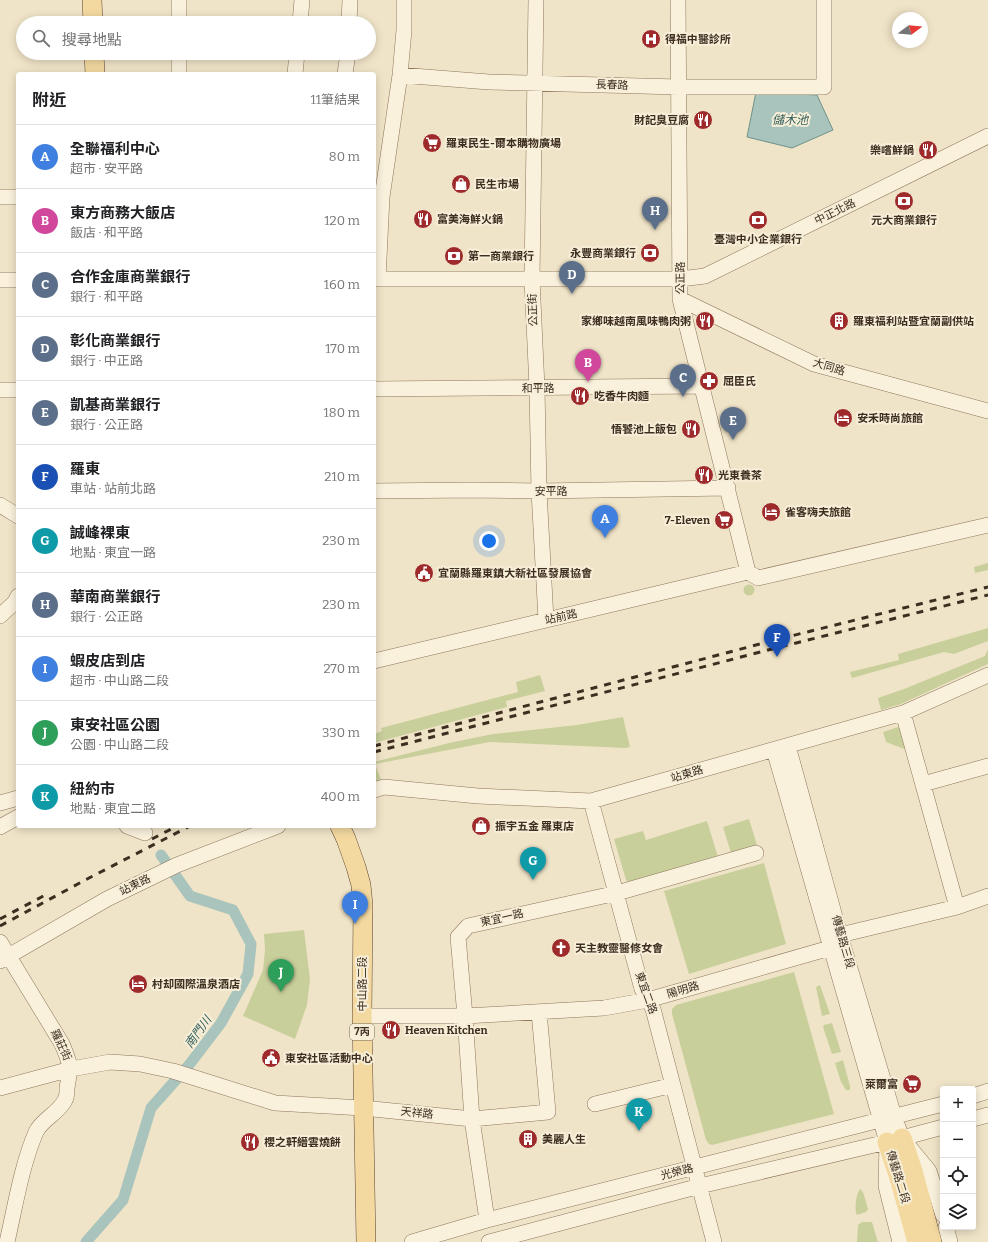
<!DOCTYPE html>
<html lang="zh-TW">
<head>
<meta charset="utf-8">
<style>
	:root { --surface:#fff; --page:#f6f6f6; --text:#202124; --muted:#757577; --line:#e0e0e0; --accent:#9e2a2b }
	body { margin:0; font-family:Bitter,"Noto Sans TC",serif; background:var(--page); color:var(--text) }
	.controls { position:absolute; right:12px; bottom:12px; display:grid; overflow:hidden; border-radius:4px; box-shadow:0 2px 10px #0003 }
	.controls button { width:36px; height:36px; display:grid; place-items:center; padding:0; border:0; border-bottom:1px solid var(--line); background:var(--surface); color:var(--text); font:20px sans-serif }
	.compass { position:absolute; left:892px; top:12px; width:36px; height:36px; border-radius:50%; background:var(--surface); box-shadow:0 2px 10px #0003; rotate:74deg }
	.you { position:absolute; left:489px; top:541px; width:14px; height:14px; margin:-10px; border:3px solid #fff; border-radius:50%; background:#1a73e8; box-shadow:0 0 0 6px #1a73e833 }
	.badge { display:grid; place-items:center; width:26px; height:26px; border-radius:50%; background:var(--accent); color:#fff; font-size:13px; font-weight:700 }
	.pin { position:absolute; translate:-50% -33px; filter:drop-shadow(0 1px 2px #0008) }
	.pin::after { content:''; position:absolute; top:21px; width:14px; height:12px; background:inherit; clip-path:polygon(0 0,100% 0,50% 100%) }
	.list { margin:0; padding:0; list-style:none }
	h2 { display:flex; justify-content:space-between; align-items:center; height:52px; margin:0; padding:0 16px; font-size:17px }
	h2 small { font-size:13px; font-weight:400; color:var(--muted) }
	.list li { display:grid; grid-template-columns:26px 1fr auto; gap:12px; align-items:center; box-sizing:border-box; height:64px; padding:0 16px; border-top:1px solid var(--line) }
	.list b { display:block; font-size:15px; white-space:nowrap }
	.list p { margin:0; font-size:13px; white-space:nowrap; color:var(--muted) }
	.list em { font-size:13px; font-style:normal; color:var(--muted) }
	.icon { flex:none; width:22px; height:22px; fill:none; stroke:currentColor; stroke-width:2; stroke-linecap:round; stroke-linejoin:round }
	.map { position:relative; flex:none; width:988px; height:1242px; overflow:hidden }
	.search { position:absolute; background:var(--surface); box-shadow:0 2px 10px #0003; left:16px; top:16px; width:360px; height:44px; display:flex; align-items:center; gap:10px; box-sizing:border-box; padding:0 14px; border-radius:22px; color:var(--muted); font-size:15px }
	.panel { position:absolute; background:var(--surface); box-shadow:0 2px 10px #0003; left:16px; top:72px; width:360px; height:756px; border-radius:4px }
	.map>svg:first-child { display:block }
	.green { fill:#c9cf9b }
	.water { fill:#a9c4bc; stroke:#6f938a }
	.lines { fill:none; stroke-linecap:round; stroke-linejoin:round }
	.canal { stroke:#a9c4bc; stroke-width:11 }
	.minor-casing { stroke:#8d765c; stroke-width:16 }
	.major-casing { stroke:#5b4430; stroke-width:20 }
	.minor { stroke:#faf1dc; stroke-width:15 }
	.major { stroke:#f3d9a0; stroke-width:19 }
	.rail { stroke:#3d2e20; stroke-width:3; stroke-dasharray:7 7; stroke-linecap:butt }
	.labels { text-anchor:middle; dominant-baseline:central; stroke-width:4; stroke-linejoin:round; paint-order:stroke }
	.shield { fill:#f7eed8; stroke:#756857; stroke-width:1 }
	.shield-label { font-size:10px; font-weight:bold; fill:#3d2e20 }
	.poi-label { font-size:11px; font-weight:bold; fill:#3d2e20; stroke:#f7eed8; text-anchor:start }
	.street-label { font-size:11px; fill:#3d2e20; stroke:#f7eed8 }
	.water-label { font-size:12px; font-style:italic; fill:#2f5d5a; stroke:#f7eed8 }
</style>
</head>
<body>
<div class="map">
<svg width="988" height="1242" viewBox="0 0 988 1242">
	<rect width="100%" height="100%" fill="#f0e4c8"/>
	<path class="green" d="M988 563V570L975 573 974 567Z
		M743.5 590a5.5 5.5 0 1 1 11 0a5.5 5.5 0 1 1-11 0Z
		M988 628V641L954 654 944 652 852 678 850 672 899 660 898 654Z
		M988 649V664L901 704 881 710 878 698 904 689 985 656Z
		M540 675 545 691 506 701 507 707 374 743V734L382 731 381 728 518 692 516 682Z
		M623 717 630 747 625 748 490 742 375 764 381 780 374 783V762L449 743 493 734 577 725Z
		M898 727 901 729 907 750 886 742 883 732Z
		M749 819 757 845 731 853 723 827Z
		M707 821 718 857 629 883 626 880 614 839 643 831 646 840Z
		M764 863 786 944 689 974 664 891Z
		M304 930 310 979 307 1005 295 1039 243 1016 263 970 265 950 264 934Z
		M794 972 834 1114 712 1145 709 1144 706 1140 672 1014V1009L676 1005Z
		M820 985 830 1014 822 1016 816 987Z
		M832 1023 841 1052 832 1054 823 1027 824 1025Z
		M843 1060 850 1086V1090H846L841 1082 835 1063Z
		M860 1189 863 1192 868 1209 866 1212 857 1215C854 1210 856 1194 860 1189Z
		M862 1222H872L878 1242H857L858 1225Z"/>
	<path class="water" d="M756 92 817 95 833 130 792 148 747 137Z"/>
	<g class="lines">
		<path class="canal" d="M86 1242 123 1200 151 1108 189 1065 221 1023 248 974 251 944 233 910 190 896 161 855"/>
		<defs>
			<path id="minor" d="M179 0V23
				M536 0 532 279 537 388 539 491 546 620
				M678 0 680 299 748 572
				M300 23 302 0
				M349 23 350 0
				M179 53V74
				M295 74 297 53
				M345 74 348 53
				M400 75 489 82 679 87H824V0
				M0 197H18
				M374 279H680L705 276 988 136
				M378 279 382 197 400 75 404 30V0
				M0 280H18
				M680 299 814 364 988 411
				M374 389 702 386
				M0 390H18
				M374 491 472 490 539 491 728 488
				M0 505 18 516
				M748 572 758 578 988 525
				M0 616 15 602 18 596
				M374 661 748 572
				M903 713 957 907
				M788 746 840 935 894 1116 902 1138 929 1171 943 1215
				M774 750 887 1142 886 1186 900 1242
				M923 784 988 766
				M374 790 384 787 478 796 591 801 903 713 988 675
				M591 801 642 989 653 1009 714 1242
				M0 803 18 798
				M127 826 145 833
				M0 827 18 817
				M0 942 62 1044C71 1065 71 1066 67 1088 67 1092 67 1097 65 1100 59 1113 42 1119 36 1132 22 1164 15 1207 7 1242
				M0 961 107 899 177 865 278 826
				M362 1016H465L604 1008 648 1000 830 948 840 935 957 907 988 896
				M0 1088 71 1069 110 1062 140 1064 173 1071 275 1103 363 1108 472 1119 548 1112 539 1012
				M973 1096 988 1091
				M595 1104 673 1085
				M973 1119 988 1115
				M487 1220 472 1119 465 1016 458 937 468 926 617 893 756 853
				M946 1227 950 1242
				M412 1242 487 1220 943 1104
				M489 1242 700 1186 887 1142 943 1127"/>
			<path id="major" d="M92 0 93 23
				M94 53 95 74
				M340 826 346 839 356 867 361 885 363 905 362 1016 366 1242
				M902 1138 913 1171 932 1242
				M887 1142 899 1178 917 1242"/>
		</defs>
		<use href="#minor" class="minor-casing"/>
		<use href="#major" class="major-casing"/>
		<use href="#minor" class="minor"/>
		<use href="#major" class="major"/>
		<path class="rail" d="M374 746 775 640 988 587
			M374 752 776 648 988 595
			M152 839 177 826
			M0 919 49 893
			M0 926 89 878 190 826"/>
	</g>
	<defs>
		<symbol id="hospital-disc" viewBox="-11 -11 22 22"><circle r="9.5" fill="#9e2a2b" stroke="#f7eed8"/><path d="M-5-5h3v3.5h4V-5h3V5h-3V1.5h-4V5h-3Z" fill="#fff"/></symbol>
		<symbol id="restaurant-disc" viewBox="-11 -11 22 22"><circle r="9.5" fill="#9e2a2b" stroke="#f7eed8"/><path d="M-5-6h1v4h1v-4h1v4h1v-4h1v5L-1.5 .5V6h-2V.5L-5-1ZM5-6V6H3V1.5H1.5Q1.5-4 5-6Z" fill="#fff"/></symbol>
		<symbol id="supermarket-disc" viewBox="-11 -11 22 22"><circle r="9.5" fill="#9e2a2b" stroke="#f7eed8"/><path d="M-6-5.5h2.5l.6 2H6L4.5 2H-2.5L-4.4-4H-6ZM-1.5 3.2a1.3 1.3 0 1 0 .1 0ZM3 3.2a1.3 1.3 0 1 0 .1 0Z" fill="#fff"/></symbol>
		<symbol id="shop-disc" viewBox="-11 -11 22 22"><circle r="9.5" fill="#9e2a2b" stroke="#f7eed8"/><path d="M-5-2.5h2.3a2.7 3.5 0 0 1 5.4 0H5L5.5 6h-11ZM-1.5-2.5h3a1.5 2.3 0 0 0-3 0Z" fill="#fff"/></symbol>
		<symbol id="bank-disc" viewBox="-11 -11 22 22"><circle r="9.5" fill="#9e2a2b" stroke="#f7eed8"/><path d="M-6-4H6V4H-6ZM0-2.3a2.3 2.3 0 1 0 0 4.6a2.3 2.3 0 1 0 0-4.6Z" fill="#fff"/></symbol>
		<symbol id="building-disc" viewBox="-11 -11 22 22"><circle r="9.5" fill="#9e2a2b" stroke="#f7eed8"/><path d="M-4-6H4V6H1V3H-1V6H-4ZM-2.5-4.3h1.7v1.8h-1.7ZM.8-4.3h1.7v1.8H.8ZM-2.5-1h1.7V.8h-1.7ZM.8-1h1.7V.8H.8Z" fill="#fff"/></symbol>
		<symbol id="pharmacy-disc" viewBox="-11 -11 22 22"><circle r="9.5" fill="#9e2a2b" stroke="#f7eed8"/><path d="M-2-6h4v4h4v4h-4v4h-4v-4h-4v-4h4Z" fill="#fff"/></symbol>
		<symbol id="hotel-disc" viewBox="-11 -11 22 22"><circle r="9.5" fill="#9e2a2b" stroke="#f7eed8"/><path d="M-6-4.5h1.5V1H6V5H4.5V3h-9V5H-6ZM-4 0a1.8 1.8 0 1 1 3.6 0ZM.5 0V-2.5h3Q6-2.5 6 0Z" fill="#fff"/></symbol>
		<symbol id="civic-disc" viewBox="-11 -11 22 22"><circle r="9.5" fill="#9e2a2b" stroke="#f7eed8"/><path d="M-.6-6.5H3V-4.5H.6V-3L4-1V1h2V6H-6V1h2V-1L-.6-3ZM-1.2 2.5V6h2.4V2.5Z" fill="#fff"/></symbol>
		<symbol id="church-disc" viewBox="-11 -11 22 22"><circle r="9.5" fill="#9e2a2b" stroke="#f7eed8"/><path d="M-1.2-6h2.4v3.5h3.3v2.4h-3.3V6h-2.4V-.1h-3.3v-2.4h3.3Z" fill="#fff"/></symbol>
	</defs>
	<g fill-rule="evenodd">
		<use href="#hospital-disc" x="640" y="28" width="22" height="22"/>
		<use href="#restaurant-disc" x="692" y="109" width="22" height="22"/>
		<use href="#supermarket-disc" x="421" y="132" width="22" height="22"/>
		<use href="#restaurant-disc" x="917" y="139" width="22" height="22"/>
		<use href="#shop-disc" x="450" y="173" width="22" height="22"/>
		<use href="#bank-disc" x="893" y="190" width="22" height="22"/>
		<use href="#restaurant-disc" x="412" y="208" width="22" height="22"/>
		<use href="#bank-disc" x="747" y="209" width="22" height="22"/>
		<use href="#bank-disc" x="639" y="242" width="22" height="22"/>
		<use href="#bank-disc" x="443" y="245" width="22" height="22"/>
		<use href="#restaurant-disc" x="694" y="310" width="22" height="22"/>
		<use href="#building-disc" x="828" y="310" width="22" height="22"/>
		<use href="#pharmacy-disc" x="698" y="370" width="22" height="22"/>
		<use href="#restaurant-disc" x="569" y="385" width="22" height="22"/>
		<use href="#hotel-disc" x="832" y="407" width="22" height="22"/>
		<use href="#restaurant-disc" x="680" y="418" width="22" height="22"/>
		<use href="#restaurant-disc" x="693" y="464" width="22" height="22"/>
		<use href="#hotel-disc" x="760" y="501" width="22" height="22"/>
		<use href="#supermarket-disc" x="713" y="509" width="22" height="22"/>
		<use href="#civic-disc" x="413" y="562" width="22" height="22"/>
		<use href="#shop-disc" x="470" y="815" width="22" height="22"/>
		<use href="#church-disc" x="550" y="937" width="22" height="22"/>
		<use href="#hotel-disc" x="127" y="973" width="22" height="22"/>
		<use href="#restaurant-disc" x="380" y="1019" width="22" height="22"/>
		<use href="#civic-disc" x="260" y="1047" width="22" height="22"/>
		<use href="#supermarket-disc" x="901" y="1073" width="22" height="22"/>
		<use href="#building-disc" x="517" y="1128" width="22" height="22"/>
		<use href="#restaurant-disc" x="239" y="1131" width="22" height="22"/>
	</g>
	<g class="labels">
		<rect class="shield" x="350" y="1024" width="24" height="16" rx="3"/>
		<g class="shield-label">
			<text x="362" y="1032">7丙</text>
		</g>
		<g class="poi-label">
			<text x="665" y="39">得福中醫診所</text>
			<text x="689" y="120" text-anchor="end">財記臭豆腐</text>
			<text x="446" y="143">羅東民生-爾本購物廣場</text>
			<text x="914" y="150" text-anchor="end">樂嚐鮮鍋</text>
			<text x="475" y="184">民生市場</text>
			<text x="437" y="219">富美海鮮火鍋</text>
			<text x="904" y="220" text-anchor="middle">元大商業銀行</text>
			<text x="758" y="239" text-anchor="middle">臺灣中小企業銀行</text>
			<text x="636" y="253" text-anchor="end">永豐商業銀行</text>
			<text x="468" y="256">第一商業銀行</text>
			<text x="691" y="321" text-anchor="end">家鄉味越南風味鴨肉粥</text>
			<text x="853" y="321">羅東福利站暨宜蘭副供站</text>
			<text x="723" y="381">屈臣氏</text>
			<text x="594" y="396">吃香牛肉麵</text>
			<text x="857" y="418">安禾時尚旅館</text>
			<text x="677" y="429" text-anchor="end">悟饕池上飯包</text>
			<text x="718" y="475">光東養茶</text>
			<text x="785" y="512">雀客嗨夫旅館</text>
			<text x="710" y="520" text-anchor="end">7-Eleven</text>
			<text x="438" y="573">宜蘭縣羅東鎮大新社區發展協會</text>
			<text x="495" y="826">振宇五金 羅東店</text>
			<text x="575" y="948">天主教靈醫修女會</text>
			<text x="152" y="984">村却國際溫泉酒店</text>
			<text x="405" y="1030">Heaven Kitchen</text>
			<text x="285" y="1058">東安社區活動中心</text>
			<text x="898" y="1084" text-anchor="end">萊爾富</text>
			<text x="542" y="1139">美麗人生</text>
			<text x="264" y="1142">櫻之軒縉雲燒餅</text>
		</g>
		<g class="street-label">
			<text transform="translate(612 85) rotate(2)">長春路</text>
			<text transform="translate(835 212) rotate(-26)">中正北路</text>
			<text transform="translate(680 278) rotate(-90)">公正路</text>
			<text transform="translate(533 310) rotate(-93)">公正街</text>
			<text transform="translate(829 367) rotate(17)">大同路</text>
			<text x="538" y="388">和平路</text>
			<text x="551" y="491">安平路</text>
			<text transform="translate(561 617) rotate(-13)">站前路</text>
			<text transform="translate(687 774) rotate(-16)">站東路</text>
			<text transform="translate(135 885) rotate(-26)">站東路</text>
			<text transform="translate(502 918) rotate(-13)">東宜一路</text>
			<text transform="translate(843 942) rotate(74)">傳藝路三段</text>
			<text transform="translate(362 984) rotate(-90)">中山路二段</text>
			<text transform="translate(683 990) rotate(-16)">陽明路</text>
			<text transform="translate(646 993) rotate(70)">東宜二路</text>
			<text transform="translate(61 1045) rotate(65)">羅莊街</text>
			<text transform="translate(417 1113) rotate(6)">天祥路</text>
			<text transform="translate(677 1172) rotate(-14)">光榮路</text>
			<text transform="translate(898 1177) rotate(73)">傳藝路二段</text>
		</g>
		<g class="water-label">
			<text x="790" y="120">儲木池</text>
			<text transform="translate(198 1032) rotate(-54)">南門川</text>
		</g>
	</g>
</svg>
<div class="controls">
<button>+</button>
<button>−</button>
<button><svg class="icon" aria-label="locate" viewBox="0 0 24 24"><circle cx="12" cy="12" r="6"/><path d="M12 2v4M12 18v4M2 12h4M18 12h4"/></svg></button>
<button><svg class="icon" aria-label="layers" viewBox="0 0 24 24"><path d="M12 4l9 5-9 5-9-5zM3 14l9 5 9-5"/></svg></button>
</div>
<svg class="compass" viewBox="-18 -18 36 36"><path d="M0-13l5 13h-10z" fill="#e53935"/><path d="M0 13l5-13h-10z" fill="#757577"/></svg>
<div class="you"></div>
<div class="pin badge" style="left:605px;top:538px;background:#3f7fe0">A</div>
<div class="pin badge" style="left:588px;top:382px;background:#d1479c">B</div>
<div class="pin badge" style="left:683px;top:397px;background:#5c6f8a">C</div>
<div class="pin badge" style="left:572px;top:294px;background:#5c6f8a">D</div>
<div class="pin badge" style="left:733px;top:440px;background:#5c6f8a">E</div>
<div class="pin badge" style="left:777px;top:657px;background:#1a4fb4">F</div>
<div class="pin badge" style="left:533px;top:880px;background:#0f9aa8">G</div>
<div class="pin badge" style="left:655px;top:230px;background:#5c6f8a">H</div>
<div class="pin badge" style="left:355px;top:924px;background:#3f7fe0">I</div>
<div class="pin badge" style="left:281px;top:992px;background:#2e9e5b">J</div>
<div class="pin badge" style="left:639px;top:1131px;background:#0f9aa8">K</div>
<div class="search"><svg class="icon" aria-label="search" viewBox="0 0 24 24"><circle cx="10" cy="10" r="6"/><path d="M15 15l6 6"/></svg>搜尋地點</div>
<section class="panel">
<h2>附近<small>11筆結果</small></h2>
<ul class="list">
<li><span class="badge" style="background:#3f7fe0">A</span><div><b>全聯福利中心</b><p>超市 · 安平路</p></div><em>80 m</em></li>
<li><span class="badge" style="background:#d1479c">B</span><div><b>東方商務大飯店</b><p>飯店 · 和平路</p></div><em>120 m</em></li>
<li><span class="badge" style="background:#5c6f8a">C</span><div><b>合作金庫商業銀行</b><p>銀行 · 和平路</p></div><em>160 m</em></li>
<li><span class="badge" style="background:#5c6f8a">D</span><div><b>彰化商業銀行</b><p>銀行 · 中正路</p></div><em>170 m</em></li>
<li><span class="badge" style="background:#5c6f8a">E</span><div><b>凱基商業銀行</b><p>銀行 · 公正路</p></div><em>180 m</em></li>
<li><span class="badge" style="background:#1a4fb4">F</span><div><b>羅東</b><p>車站 · 站前北路</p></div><em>210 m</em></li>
<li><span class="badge" style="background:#0f9aa8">G</span><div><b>誠峰裸東</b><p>地點 · 東宜一路</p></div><em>230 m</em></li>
<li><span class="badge" style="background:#5c6f8a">H</span><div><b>華南商業銀行</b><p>銀行 · 公正路</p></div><em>230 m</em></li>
<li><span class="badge" style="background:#3f7fe0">I</span><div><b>蝦皮店到店</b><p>超市 · 中山路二段</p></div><em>270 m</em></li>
<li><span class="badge" style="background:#2e9e5b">J</span><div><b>東安社區公園</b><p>公園 · 中山路二段</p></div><em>330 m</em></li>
<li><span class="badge" style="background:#0f9aa8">K</span><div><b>紐約市</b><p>地點 · 東宜二路</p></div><em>400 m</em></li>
</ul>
</section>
</div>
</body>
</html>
